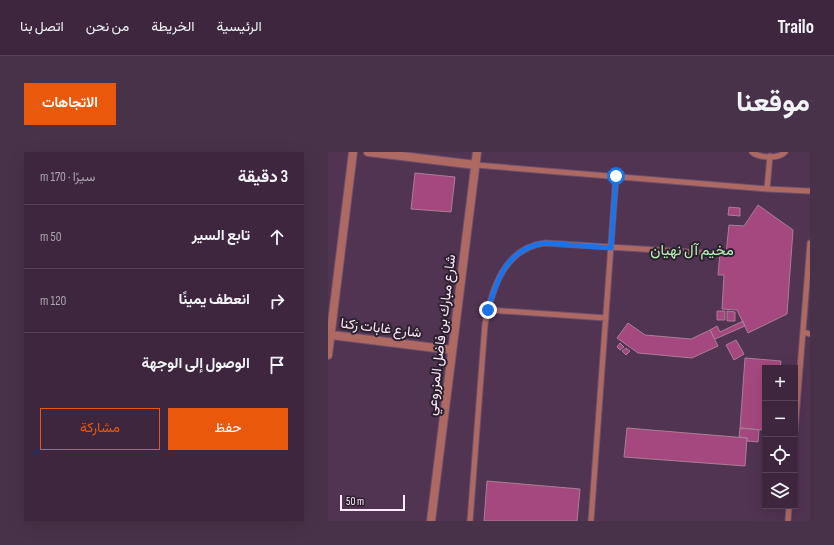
<!DOCTYPE html>
<html lang="ar">
<head>
<meta charset="utf-8">
<style>
	:root { --surface:#3d263e; --page:#483249; --text:#f1f3f6; --muted:#ada5b0; --line:#564358; --accent:#ea580c }
	body { margin:0; font-family:"Sofia Sans Condensed",Vazirmatn,sans-serif; background:var(--page); color:var(--text); direction:rtl }
	.controls { position:absolute; right:12px; bottom:12px; display:grid; overflow:hidden; border-radius:0px; box-shadow:0 4px 16px #0002 }
	.controls button { width:36px; height:36px; display:grid; place-items:center; padding:0; border:0; border-bottom:1px solid var(--line); background:var(--surface); color:var(--text); font:20px sans-serif }
	.scale { position:absolute; left:12px; bottom:10px; width:65px; box-sizing:border-box; padding-left:4px; border:2px solid #fdeafd; border-top:0; font-size:11px; line-height:14px; white-space:nowrap; color:#fdeafd; -webkit-text-stroke:3px #2e212f; paint-order:stroke }
	.stop { position:absolute; width:12px; height:12px; margin:-9px; border:3px solid #1a73e8; border-radius:50%; background:#fff }
	.stop.end { background:#1a73e8; border-color:#fff; box-shadow:0 1px 4px #0008 }
	.list { margin:0; padding:0; list-style:none }
	h2 { display:flex; justify-content:space-between; align-items:center; height:52px; margin:0; padding:0 16px; font-size:17px }
	h2 small { font-size:13px; font-weight:400; color:var(--muted) }
	.list li { display:grid; grid-template-columns:26px 1fr auto; gap:12px; align-items:center; box-sizing:border-box; height:64px; padding:0 16px; border-top:1px solid var(--line) }
	.list b { display:block; font-size:15px; white-space:nowrap }
	.list em { font-size:13px; font-style:normal; color:var(--muted) }
	.actions { display:flex; gap:8px; padding:12px 16px }
	.actions a { flex:1; padding:9px 0; border:1px solid var(--accent); border-radius:0px; text-align:center; font-size:14px; color:var(--accent) }
	.actions .main { background:var(--accent); color:#fff }
	.icon { flex:none; width:22px; height:22px; fill:none; stroke:currentColor; stroke-width:2; stroke-linecap:round; stroke-linejoin:round }
	.map { position:relative; flex:none; width:482px; height:369px; overflow:hidden; direction:ltr; border-radius:0px }
	header { display:flex; align-items:center; gap:24px; box-sizing:border-box; height:56px; padding:0 20px; background:var(--surface); border-bottom:1px solid var(--line) }
	header strong { font-size:19px }
	nav { display:flex; gap:22px; margin-inline-start:auto; font-size:14px }
	.intro { display:flex; align-items:center; justify-content:space-between; box-sizing:border-box; height:96px; padding:0 24px }
	h1 { margin:0; font-size:28px }
	.button { padding:10px 18px; border-radius:0px; background:var(--accent); color:#fff; font-size:14px; font-weight:700 }
	main { display:flex; gap:24px; padding:0 24px }
	aside { flex:1; background:var(--surface); border-radius:0px; box-shadow:0 4px 16px #0002 }
	.map>svg:first-child { display:block }
	.building { fill:#a54880; stroke:#aa7e96 }
	.lines { fill:none; stroke-linecap:round; stroke-linejoin:round }
	.lane-casing { stroke:#6d506d; stroke-width:7 }
	.street-casing { stroke:#6d506d; stroke-width:10 }
	.lane { stroke:#ae6963; stroke-width:5 }
	.street { stroke:#ae6963; stroke-width:8 }
	.route { stroke:#1a73e8; stroke-width:5 }
	.labels { text-anchor:middle; dominant-baseline:central; stroke-width:4; stroke-linejoin:round; paint-order:stroke }
	.street-label { font-size:14px; fill:#fdeafd; stroke:#2e212f }
	.neighbourhood-label { font-size:15px; fill:#b7f3b8; stroke:#2e212f }
</style>
</head>
<body>
<header>
<strong>Trailo</strong>
<nav><a>الرئيسية</a><a>الخريطة</a><a>من نحن</a><a>اتصل بنا</a></nav>
</header>
<div class="intro"><h1>موقعنا</h1><a class="button">الاتجاهات</a></div>
<main>
<div class="map">
<svg width="482" height="369" viewBox="0 0 482 369">
	<rect width="100%" height="100%" fill="#513352"/>
	<path class="building" d="M87 21 127 25 123 60 83 57Z
		M430 53 465 78 459 162 420 181 409 158 394 157 396 123H390L392 101 398 102 401 73 416 74Z
		M401 55 412 56V64L400 63Z
		M389 159H397V168H389Z
		M399 159 407 160V169H399Z
		M415 169 417 174 387 187 382 178 389 174 392 180Z
		M300 171 317 183 363 187 382 178 390 194 364 206 310 201 289 186Z
		M408 188 416 202 406 208 398 193Z
		M292 191 296 195 292 198 289 195Z
		M298 196 302 199 298 203 294 199Z
		M417 206 453 209 452 216H437V278L412 276Z
		M299 276 419 286 417 314 296 305Z
		M412 276 431 278 430 290 419 289V286L411 285Z
		M159 329 252 337 249 369H156Z"/>
	<g class="lines">
		<defs>
			<path id="lane" d="M424 0C431 6 451 7 457 0
				M148 13 439 37 482 39
				M439 37 442 4
				M160 158 278 166
				M475 180 482 182
				M467 279 482 91
				M142 369 157 172C164 137 176 96 217 91L378 101
				M263 369 288 24
				M460 369 461 354"/>
			<path id="street" d="M40 0 148 13
				M3 183 124 198
				M0 203 25 0
				M103 369 149 0"/>
		</defs>
		<use href="#lane" class="lane-casing"/>
		<use href="#street" class="street-casing"/>
		<use href="#lane" class="lane"/>
		<use href="#street" class="street"/>
	</g>
	<g class="lines">
		<path class="route" d="M160 158C169 126 180 96 217 91L283 96 288 24"/>
	</g>
	<g class="labels">
		<g class="street-label">
			<text transform="translate(53 176) rotate(7)">شارع غابات رَكنا</text>
			<text transform="translate(113 183) rotate(-83)">شارع مبارك بن فاضل المزروعي</text>
		</g>
		<g class="neighbourhood-label">
			<text x="364" y="98">مخيم آل نهيان</text>
		</g>
	</g>
</svg>
<div class="controls">
<button>+</button>
<button>−</button>
<button><svg class="icon" aria-label="locate" viewBox="0 0 24 24"><circle cx="12" cy="12" r="6"/><path d="M12 2v4M12 18v4M2 12h4M18 12h4"/></svg></button>
<button><svg class="icon" aria-label="layers" viewBox="0 0 24 24"><path d="M12 4l9 5-9 5-9-5zM3 14l9 5 9-5"/></svg></button>
</div>
<div class="scale">50 m</div>
<div class="stop" style="left:288px;top:24px"></div>
<div class="stop end" style="left:160px;top:158px"></div>
</div>
<aside>
<h2>3 دقيقة<small>سيرًا · 170 m</small></h2>
<ul class="list">
<li><svg class="icon" aria-label="ahead" viewBox="0 0 24 24"><path d="M12 20V5M6 11l6-6 6 6"/></svg><div><b>تابع السير</b></div><em>50 m</em></li>
<li><svg class="icon" aria-label="right" viewBox="0 0 24 24"><path d="M7 20v-9h11M14 6l5 5-5 5"/></svg><div><b>انعطف يمينًا</b></div><em>120 m</em></li>
<li><svg class="icon" aria-label="arrive" viewBox="0 0 24 24"><path d="M6 21V4h12l-3 4 3 4H6"/></svg><div><b>الوصول إلى الوجهة</b></div></li>
</ul>
<div class="actions"><a class="main">حفظ</a><a>مشاركة</a></div>
</aside>
</main>
</body>
</html>
